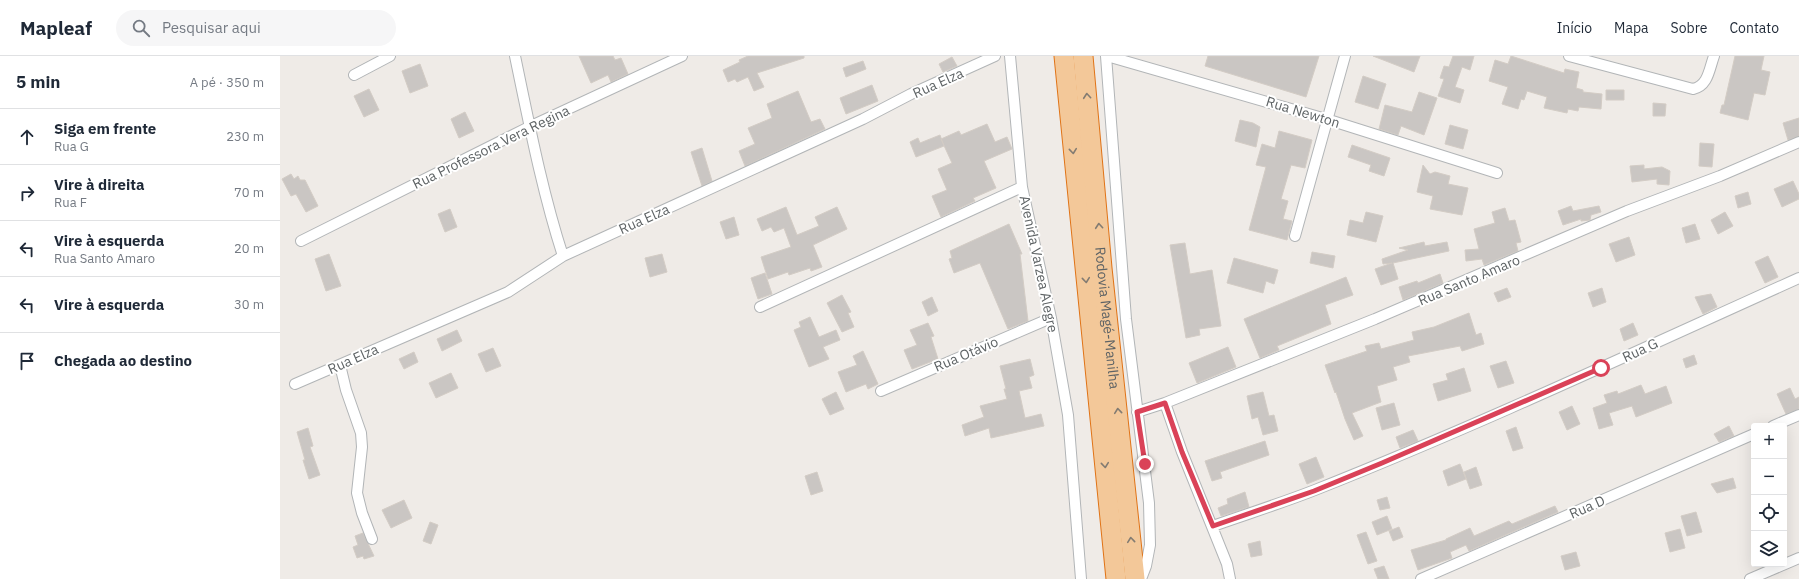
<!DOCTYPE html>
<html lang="pt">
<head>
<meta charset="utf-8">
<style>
	:root { --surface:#fff; --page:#f6f6f7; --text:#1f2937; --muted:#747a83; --line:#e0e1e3 }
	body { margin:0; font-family:"IBM Plex Sans",sans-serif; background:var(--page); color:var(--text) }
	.controls { position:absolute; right:12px; bottom:12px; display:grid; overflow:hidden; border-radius:4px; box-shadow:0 4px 16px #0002 }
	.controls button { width:36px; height:36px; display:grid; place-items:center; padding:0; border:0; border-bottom:1px solid var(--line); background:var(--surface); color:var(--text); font:20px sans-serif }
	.stop { position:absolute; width:12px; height:12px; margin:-9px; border:3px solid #da4258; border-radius:50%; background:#fff }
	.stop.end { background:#da4258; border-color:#fff; box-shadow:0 1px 4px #0008 }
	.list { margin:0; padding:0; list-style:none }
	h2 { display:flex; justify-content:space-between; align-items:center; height:52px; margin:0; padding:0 16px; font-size:17px }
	h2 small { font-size:13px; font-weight:400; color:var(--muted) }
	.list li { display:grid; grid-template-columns:26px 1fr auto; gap:12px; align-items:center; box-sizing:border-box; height:56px; padding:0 16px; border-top:1px solid var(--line) }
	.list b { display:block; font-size:15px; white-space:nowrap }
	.list p { margin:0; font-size:13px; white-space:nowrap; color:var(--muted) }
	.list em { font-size:13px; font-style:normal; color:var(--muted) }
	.icon { flex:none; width:22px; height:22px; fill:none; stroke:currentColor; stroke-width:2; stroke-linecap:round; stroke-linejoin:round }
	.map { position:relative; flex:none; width:1519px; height:523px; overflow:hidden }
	header { display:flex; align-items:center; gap:24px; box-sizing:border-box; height:56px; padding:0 20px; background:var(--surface); border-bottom:1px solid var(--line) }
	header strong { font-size:19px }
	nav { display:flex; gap:22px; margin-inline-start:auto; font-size:14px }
	.search { width:280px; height:36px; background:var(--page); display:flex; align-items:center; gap:10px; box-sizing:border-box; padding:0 14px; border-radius:22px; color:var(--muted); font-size:15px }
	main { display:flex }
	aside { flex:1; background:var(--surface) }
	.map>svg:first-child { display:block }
	.building { fill:#cac6c3; stroke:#d3ccc5 }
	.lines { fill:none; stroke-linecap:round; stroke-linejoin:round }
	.street-casing { stroke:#b2b5b7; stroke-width:12 }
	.highway-casing { stroke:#e07316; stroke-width:21 }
	.street { stroke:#fff; stroke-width:10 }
	.highway { stroke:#f3c899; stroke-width:19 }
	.oneway { stroke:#837c72 }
	.route { stroke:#da4258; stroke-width:5 }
	.labels { text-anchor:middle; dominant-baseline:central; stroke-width:4; stroke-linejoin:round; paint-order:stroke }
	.street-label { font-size:14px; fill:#5e6365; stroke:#fff }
</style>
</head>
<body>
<header>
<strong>Mapleaf</strong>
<div class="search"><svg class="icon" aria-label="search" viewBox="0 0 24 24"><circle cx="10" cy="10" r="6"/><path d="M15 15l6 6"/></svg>Pesquisar aqui</div>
<nav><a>Início</a><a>Mapa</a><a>Sobre</a><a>Contato</a></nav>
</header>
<main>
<aside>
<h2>5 min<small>A pé · 350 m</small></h2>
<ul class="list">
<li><svg class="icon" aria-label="ahead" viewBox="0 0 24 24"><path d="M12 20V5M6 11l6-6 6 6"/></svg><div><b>Siga em frente</b><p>Rua G</p></div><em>230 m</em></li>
<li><svg class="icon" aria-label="right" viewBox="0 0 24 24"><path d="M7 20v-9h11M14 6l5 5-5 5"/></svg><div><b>Vire à direita</b><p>Rua F</p></div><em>70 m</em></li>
<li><svg class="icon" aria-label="left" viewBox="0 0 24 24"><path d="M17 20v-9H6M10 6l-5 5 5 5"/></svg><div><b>Vire à esquerda</b><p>Rua Santo Amaro</p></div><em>20 m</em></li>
<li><svg class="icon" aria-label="left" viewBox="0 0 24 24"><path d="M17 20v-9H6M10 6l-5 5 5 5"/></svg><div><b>Vire à esquerda</b></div><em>30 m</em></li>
<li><svg class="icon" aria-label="arrive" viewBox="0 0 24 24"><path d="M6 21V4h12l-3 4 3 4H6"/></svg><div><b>Chegada ao destino</b></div></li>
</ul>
</aside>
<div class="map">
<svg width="1519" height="523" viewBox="0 0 1519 523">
	<rect width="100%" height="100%" fill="#efebe7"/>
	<path class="building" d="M299 0H333L335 4 341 2 348 18 331 26 328 19 311 27Z
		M468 0H524V2L477 17 484 31 474 35 468 21 457 26 455 23 448 26 443 14 460 6 459 4Z
		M928 0H1039L1026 41 925 10Z
		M1093 0H1140L1134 16Z
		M1173 0H1194L1190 14 1182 11 1175 31 1184 34 1180 47 1158 40 1164 23 1160 22 1164 10 1169 11Z
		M1231 0 1284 17 1285 13 1299 16 1296 32 1303 34V36L1322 38 1321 53 1299 51 1298 55 1288 53 1287 57 1264 52 1267 41 1247 35 1244 44 1241 43 1238 53 1222 48 1228 31 1209 25 1215 4 1228 8Z
		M1455 0H1484L1481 14 1490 16 1485 39 1474 37 1468 64 1440 57 1442 49H1444Z
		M672 1 677 10 663 16 659 8Z
		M583 5 586 13 566 21 563 12Z
		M140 8 148 30 130 37 122 15Z
		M1083 20 1106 28 1098 53 1075 46Z
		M592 29 598 45 566 58 560 42Z
		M89 33 99 54 84 61 74 40Z
		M1326 34H1344V44H1326Z
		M518 35 531 66 540 63 545 73 465 110 459 95 475 88 468 72 492 62 487 48Z
		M1139 36 1157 42 1144 79 1121 70 1118 79 1099 73 1105 49 1132 56Z
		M1373 47 1386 48 1385 60H1373Z
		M185 56 194 75 179 82 171 63Z
		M1519 62V80L1508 84 1503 67Z
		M960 64 973 67 980 71 976 91 955 85Z
		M707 68 715 86 727 81 732 93 704 105 716 132 693 142 695 145 661 161 652 140 667 134 658 113 672 107 661 83 679 75 681 79Z
		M1170 69 1188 74 1183 93 1165 88Z
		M999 75 1032 84 1025 112 1011 109 1001 143 1008 145 1003 163 1012 165 1007 184 969 174 986 111 976 109 982 88 995 92Z
		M660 79 664 90 636 101 630 86 638 82 640 87Z
		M1420 87 1434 88 1432 111 1419 110Z
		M1072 89 1110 102 1104 120 1089 115 1091 109 1068 101Z
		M422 92 432 125 422 130 411 96Z
		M1143 109 1150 118 1155 116 1170 120 1168 128 1188 132 1182 159 1150 153 1153 140 1137 136Z
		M1364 109V113L1382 111 1390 115 1389 129 1377 128V123L1352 126 1350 110Z
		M11 118 14 123 18 120 20 124H25L38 150 26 156 16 138 11 140 2 123Z
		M1513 125 1519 138V143L1502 151 1494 133Z
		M1468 136 1471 148 1458 152 1455 140Z
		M1291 150 1293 155 1319 150 1321 156 1311 159 1310 164 1301 165V163L1283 169 1278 155Z
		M506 151 517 179 539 170 535 161 557 151 567 173 533 189 542 211 531 215 530 212 509 219 508 216 488 223 481 201 511 191 504 172 494 176 491 171 482 175 477 163Z
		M1225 152 1229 165 1235 164 1241 186 1236 187 1238 195 1204 209 1202 203 1186 205 1185 194 1199 193 1194 173 1215 167 1212 156Z
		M170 153 177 171 165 176 158 158Z
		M1086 156 1103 160 1096 186 1067 179 1070 164 1083 167Z
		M1445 156 1453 170 1438 178 1431 164Z
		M454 161 459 179 446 183 440 166Z
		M729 168 742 198H740L748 265 728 273 700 207 674 217 669 203 672 202 670 195Z
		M1415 168 1420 183 1406 187 1402 172Z
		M1349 181 1355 199 1336 206 1329 188Z
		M1144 186 1145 190 1167 186 1169 195 1113 207 1118 223 1101 229 1095 213 1112 207 1103 208 1102 203 1128 194 1119 192Z
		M905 187 910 218 932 214 941 270 919 273 920 279 906 282 890 189Z
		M1032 196 1055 200 1053 212 1030 207Z
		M49 198 61 230 46 235 35 203Z
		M382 198 387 216 370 221 365 202Z
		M1488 200 1498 221 1485 227 1475 206Z
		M954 202 998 214 994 228 986 225 983 237 947 227Z
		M485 217 492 238 478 243 471 222Z
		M1160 218 1163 227 1123 244 1119 231 1137 225 1138 227Z
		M1066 221 1073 239 1045 249 1051 268 997 290 999 294 980 302 964 263Z
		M1227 232 1231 241 1218 246 1214 237Z
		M1322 232 1326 246 1313 251 1308 237Z
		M1431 238 1437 251 1423 258 1415 241Z
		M562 239 571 256 568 257 574 271 562 276 547 247Z
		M652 241 658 255 648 260 642 246Z
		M1189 257 1196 279 1201 277 1204 288 1182 295 1180 290 1128 300 1130 306 1113 311 1117 324 1097 330 1101 346 1072 357 1083 380 1074 384 1065 363 1056 336 1055 337 1045 309 1087 295 1085 290 1099 287 1101 293 1134 284 1132 276 1154 271Z
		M530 261 539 281 556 274 560 284 543 291 549 303 529 311 514 274 521 271 519 266Z
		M648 267 654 280 651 281 658 303 632 313 624 294 637 289 630 274Z
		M1353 267 1358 279 1344 285 1340 273Z
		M177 274 182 285 162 295 157 283Z
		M948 291 956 311 917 327 909 307Z
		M213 292 221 310 206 316 198 298Z
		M583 295 598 328 588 333 586 328 566 336 558 316 577 309 573 300Z
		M134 296 138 306 124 313 119 303Z
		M1414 299 1417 308 1406 312 1403 303Z
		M750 303 754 319 749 321 752 332 739 335 745 362 761 358 764 370 711 382 709 372 685 380 682 369 704 361 700 350 727 343 724 333H726L720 310Z
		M1226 305 1234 327 1218 332 1210 310Z
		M1184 312 1191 335 1158 345 1153 328 1168 324 1166 318Z
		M171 317 178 332 156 342 149 327Z
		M1361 329 1365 338 1386 330 1392 347 1356 361 1352 350 1329 357 1333 369 1319 373 1313 352 1327 347 1324 339 1337 335 1338 338Z
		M1510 332 1515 343 1519 341V353L1506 358 1497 338Z
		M556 336 564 353 550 359 542 343Z
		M983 336 989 360 994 359 998 375 983 379 978 361 972 363 967 340Z
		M1114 347 1120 369 1102 374 1096 352Z
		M1292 350 1300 368 1287 374 1279 356Z
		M1449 370 1454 380 1439 386 1434 378Z
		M1236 371 1243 392 1233 395 1226 375Z
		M28 372 33 390 30 391 40 419 29 423 23 404H25L17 376Z
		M1133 374 1138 385 1120 392 1116 381Z
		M985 385 989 399 940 416 942 422 932 425 925 405Z
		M1036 401 1044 421 1027 428 1019 408Z
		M1180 408 1186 423 1168 430 1163 415Z
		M1196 411 1202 429 1190 433 1184 416Z
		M537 416 543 435 531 439 525 420Z
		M1453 422 1456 432 1437 437 1431 428Z
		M965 436 969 451 941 460 938 452 948 448 947 443Z
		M1107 441 1110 452 1100 454 1097 444Z
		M124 444 132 462 111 472 102 454Z
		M1275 450 1278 456 1189 495 1186 489 1170 496 1172 502 1138 514 1131 494 1166 484V483L1190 472 1194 480 1229 465 1232 468Z
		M1416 456 1422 476 1407 480 1401 460Z
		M1107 460 1112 473 1097 479 1092 466Z
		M150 466 158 469 151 488 143 485Z
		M1119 471 1123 481 1113 485 1109 475Z
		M1400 473 1405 492 1390 496 1385 477Z
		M1086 476 1097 505 1088 508 1077 479Z
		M83 477 94 500 84 503 83 500 77 502 73 491 78 489 75 480Z
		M980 485 982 499 971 501 968 488Z
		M1296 496 1300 510 1285 514 1281 500Z
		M1104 510 1109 523H1098L1094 513Z"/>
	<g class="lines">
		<defs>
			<path id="street" d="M235 0C249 67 262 135 283 200
				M730 0 742 131 771 262 788 359 801 523
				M826 0 846 263 869 447 870 489 866 510 861 523
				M827 0 1046 63 1217 117
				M1289 0 1413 33C1428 30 1429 14 1434 0
				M74 19 110 0
				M1015 180 1065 0
				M21 185 249 71 402 0
				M480 251 742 131
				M60 309 66 334 81 377 82 391 77 437 82 457 92 483
				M15 328 228 236 283 200 583 63 631 38 715 0
				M601 335 771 262
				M885 347 902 396 947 508 950 523
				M857 356 885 347 1095 263 1347 155 1440 120 1519 86
				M1493 370 1519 359
				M933 470C967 458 1002 447 1035 434 1199 369 1359 294 1519 222
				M1141 523 1474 378
				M1470 523 1519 502"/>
			<g id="highway">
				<path d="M784 0 836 523"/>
				<path id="s1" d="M803 0 822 212 855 523"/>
			</g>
		</defs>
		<use href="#street" class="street-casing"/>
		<use href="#highway" class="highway-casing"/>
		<use href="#street" class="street"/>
		<use href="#highway" class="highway"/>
	</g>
	<defs><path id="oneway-chevron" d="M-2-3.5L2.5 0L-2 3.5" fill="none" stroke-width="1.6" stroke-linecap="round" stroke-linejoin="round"/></defs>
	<g class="oneway">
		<use href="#oneway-chevron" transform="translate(807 40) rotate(-95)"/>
		<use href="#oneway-chevron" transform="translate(793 95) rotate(84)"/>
		<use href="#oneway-chevron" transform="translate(819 170) rotate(-95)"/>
		<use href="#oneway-chevron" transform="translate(806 224) rotate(84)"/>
		<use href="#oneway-chevron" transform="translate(838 355) rotate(-96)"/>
		<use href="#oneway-chevron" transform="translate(825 409) rotate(84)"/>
		<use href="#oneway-chevron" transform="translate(851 484) rotate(-96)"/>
	</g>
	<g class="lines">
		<path class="route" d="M865 408 857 356 885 347 902 396 933 470 1034 435 1102 407 1321 312"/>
	</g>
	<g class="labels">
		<g class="street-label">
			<text transform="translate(658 27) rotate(-24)">Rua Elza</text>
			<text transform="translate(1023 56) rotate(17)">Rua Newton</text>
			<text transform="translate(211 91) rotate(-26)">Rua Professora Vera Regina</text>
			<text transform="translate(364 163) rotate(-24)">Rua Elza</text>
			<text transform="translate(759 208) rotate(78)">Avenida Varzea Alegre</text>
			<text transform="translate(1189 224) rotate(-23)">Rua Santo Amaro</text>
			<text stroke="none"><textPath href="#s1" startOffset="263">Rodovia Magé-Manilha</textPath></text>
			<text transform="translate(1360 294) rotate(-25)">Rua G</text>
			<text transform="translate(686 298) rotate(-23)">Rua Otávio</text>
			<text transform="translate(73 303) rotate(-24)">Rua Elza</text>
			<text transform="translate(1307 451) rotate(-24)">Rua D</text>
		</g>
	</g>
</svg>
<div class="controls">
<button>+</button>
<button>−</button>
<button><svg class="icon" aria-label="locate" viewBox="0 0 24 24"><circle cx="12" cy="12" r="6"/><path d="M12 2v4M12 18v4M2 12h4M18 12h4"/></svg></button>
<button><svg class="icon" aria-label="layers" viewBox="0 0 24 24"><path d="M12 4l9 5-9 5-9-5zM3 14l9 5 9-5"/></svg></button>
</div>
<div class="stop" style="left:1321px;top:312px"></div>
<div class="stop end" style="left:865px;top:408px"></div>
</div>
</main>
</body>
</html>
